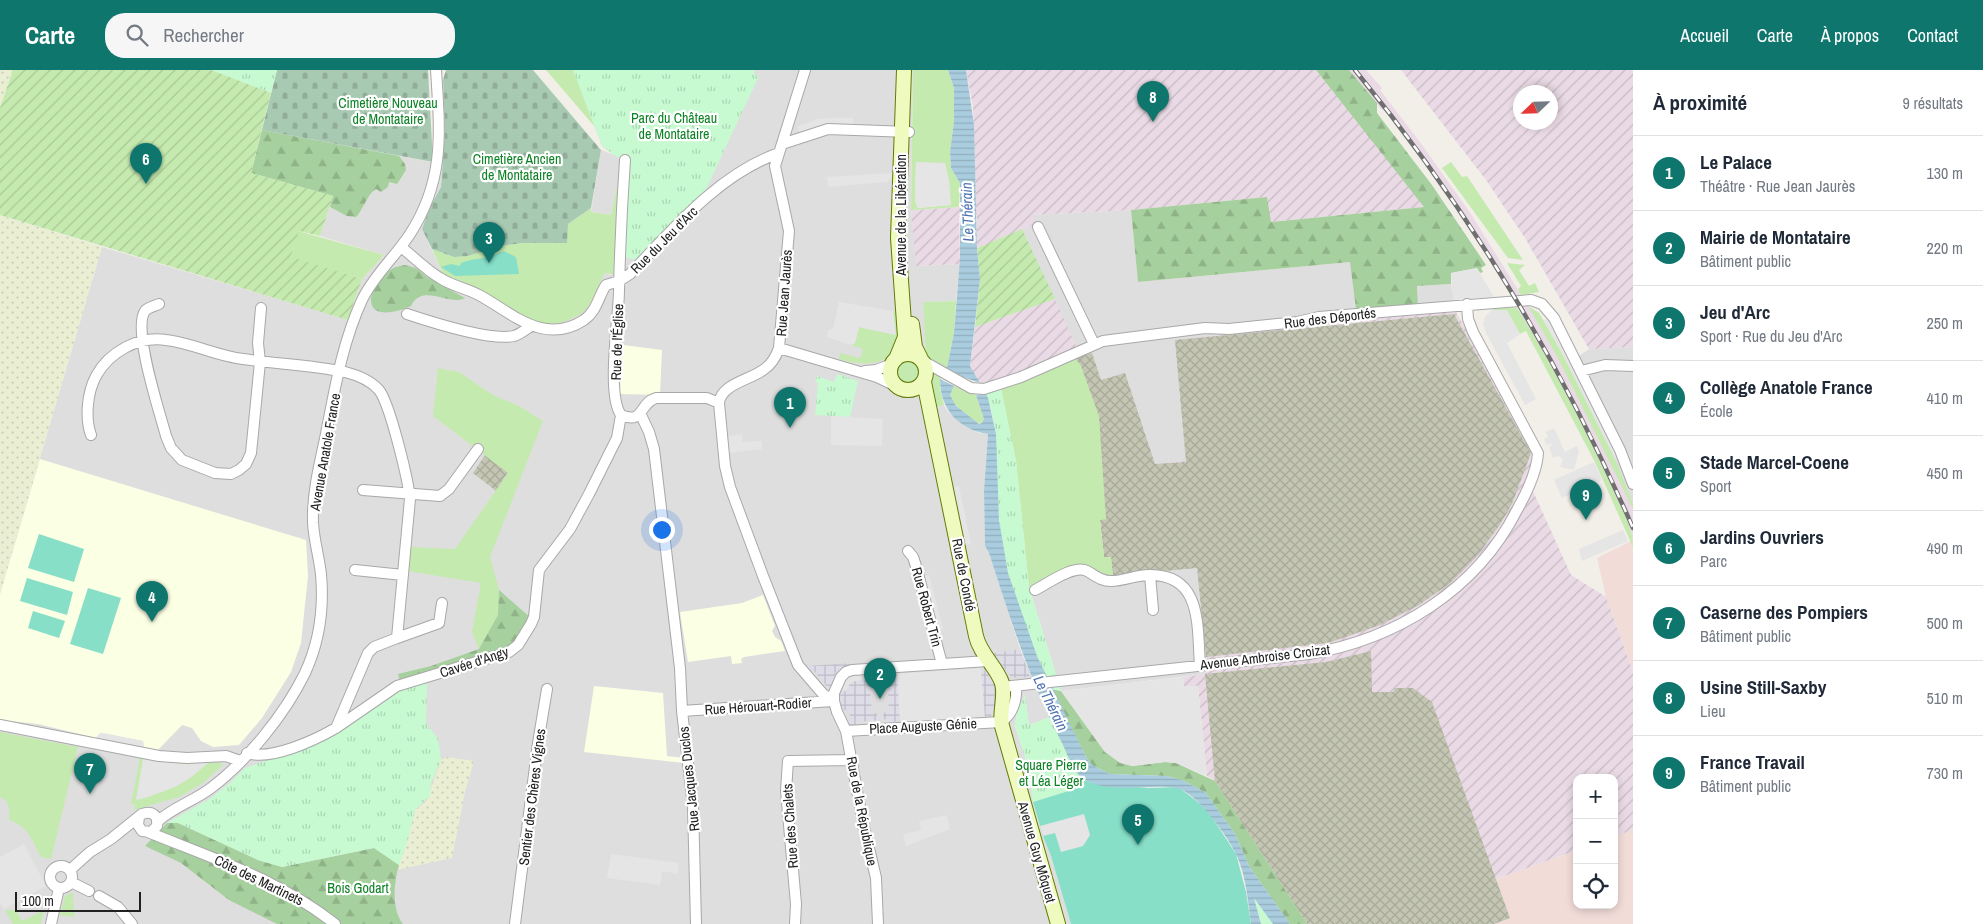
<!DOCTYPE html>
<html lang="fr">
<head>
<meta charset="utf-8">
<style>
	:root { --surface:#fff; --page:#f6f6f7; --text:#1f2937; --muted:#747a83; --line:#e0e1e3; --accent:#0f766e }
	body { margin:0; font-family:"Archivo Narrow",sans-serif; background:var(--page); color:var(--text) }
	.controls { position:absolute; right:15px; bottom:15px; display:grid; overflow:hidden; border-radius:10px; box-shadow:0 2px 8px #0003 }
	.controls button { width:45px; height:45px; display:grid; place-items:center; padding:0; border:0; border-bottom:1px solid var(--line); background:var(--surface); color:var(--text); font:25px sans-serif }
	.compass { position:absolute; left:1513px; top:15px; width:45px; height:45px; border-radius:50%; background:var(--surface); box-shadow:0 2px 8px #0003; rotate:247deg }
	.scale { position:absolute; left:15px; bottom:12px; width:126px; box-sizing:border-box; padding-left:5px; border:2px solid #212121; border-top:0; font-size:14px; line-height:18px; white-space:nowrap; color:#212121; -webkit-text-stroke:4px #fff; paint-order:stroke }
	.you { position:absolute; left:661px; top:459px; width:18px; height:18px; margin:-12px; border:4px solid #fff; border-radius:50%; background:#1a73e8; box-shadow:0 0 0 8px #1a73e833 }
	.badge { display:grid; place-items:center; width:32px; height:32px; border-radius:50%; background:var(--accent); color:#fff; font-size:16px; font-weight:700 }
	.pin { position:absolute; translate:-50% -41px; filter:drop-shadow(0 1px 2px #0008) }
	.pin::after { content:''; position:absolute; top:26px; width:18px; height:15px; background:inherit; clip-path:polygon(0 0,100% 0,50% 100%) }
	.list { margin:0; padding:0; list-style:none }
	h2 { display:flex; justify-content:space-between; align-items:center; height:65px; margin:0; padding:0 20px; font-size:21px }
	h2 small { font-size:16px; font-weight:400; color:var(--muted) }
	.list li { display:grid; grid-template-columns:32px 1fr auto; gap:15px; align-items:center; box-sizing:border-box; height:75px; padding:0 20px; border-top:1px solid var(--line) }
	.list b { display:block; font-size:19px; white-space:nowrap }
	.list p { margin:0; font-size:16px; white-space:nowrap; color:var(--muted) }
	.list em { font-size:16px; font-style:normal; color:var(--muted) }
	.icon { flex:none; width:28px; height:28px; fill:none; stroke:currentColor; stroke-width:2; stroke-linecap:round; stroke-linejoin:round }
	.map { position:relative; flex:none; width:1633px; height:854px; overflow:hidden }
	header { display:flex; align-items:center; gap:30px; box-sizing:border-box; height:70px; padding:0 25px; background:var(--accent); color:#fff }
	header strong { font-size:24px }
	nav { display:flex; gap:28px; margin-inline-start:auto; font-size:18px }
	.search { width:350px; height:45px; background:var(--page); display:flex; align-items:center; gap:12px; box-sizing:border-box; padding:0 18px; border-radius:20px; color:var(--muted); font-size:19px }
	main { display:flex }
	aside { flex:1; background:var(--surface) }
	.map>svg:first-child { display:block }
	.residential { fill:#dfdede }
	.commercial { fill:#f1dcd8 }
	.industrial { fill:url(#industrial-furrows); fill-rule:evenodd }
	.education { fill:#fbffe4 }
	.railway { fill:#eadae5 }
	.construction { fill:url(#construction-cross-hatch) }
	.farmland { fill:url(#farmland-dots) }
	.grass { fill:#c5eaaf; fill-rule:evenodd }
	.forest { fill:url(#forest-firs) }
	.cemetery { fill:url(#cemetery-stones) }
	.park { fill:url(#park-tufts) }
	.garden { fill:url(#garden-furrows) }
	.pitch { fill:#87dfc8 }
	.parking { fill:#e5e5e5 }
	.plaza { fill:url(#plaza-grid); fill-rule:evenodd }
	.water { fill:url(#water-rules) }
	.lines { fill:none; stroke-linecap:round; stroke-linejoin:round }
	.minor-casing { stroke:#a8a8a8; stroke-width:12 }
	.secondary-casing { stroke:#607b06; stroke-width:16 }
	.minor { stroke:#fff; stroke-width:10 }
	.secondary { stroke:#effabe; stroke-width:14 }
	.rail-casing { stroke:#6f6f6f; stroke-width:4.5 }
	.rail { stroke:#fff; stroke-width:2.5; stroke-dasharray:8; stroke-linecap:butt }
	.labels { text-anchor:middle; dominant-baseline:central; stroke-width:4.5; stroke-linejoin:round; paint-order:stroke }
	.park-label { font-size:14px; fill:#0d8225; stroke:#fff }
	.street-label { font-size:14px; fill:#212121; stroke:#fff }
	.water-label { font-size:15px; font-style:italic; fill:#4d73b2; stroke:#fff }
</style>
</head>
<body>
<header>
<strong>Carte</strong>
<div class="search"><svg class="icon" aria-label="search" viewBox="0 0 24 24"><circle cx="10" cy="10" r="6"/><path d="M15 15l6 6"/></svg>Rechercher</div>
<nav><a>Accueil</a><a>Carte</a><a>À propos</a><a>Contact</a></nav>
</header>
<main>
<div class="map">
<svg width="1633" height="854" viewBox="0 0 1633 854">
	<defs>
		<pattern id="industrial-furrows" width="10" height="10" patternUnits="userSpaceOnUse" patternTransform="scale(1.25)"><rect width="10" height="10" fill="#eadae5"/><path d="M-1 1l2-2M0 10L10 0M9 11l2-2" fill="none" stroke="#c8bbc4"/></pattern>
		<pattern id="construction-cross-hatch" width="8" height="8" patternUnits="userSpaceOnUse" patternTransform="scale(1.25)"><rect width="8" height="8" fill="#c4c6b3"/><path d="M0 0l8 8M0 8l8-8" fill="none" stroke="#a8aa9a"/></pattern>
		<pattern id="farmland-dots" width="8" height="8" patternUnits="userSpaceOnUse" patternTransform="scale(1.25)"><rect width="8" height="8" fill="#eaefd4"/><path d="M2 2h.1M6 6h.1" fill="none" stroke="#c8cdb6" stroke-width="1.8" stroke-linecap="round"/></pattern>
		<pattern id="forest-firs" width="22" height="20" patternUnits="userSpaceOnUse" patternTransform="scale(1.25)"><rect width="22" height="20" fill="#a6d09d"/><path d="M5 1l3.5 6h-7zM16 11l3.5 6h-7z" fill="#8fb287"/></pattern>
		<pattern id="cemetery-stones" width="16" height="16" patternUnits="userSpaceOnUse" patternTransform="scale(1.25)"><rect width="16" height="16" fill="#a9cab2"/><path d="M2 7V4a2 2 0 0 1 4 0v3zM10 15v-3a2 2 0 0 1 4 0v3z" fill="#91ad99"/></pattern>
		<pattern id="park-tufts" width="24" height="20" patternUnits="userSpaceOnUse" patternTransform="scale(1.25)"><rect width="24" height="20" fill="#c7fad1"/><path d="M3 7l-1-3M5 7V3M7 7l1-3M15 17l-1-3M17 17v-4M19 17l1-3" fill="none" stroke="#abd6b3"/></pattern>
		<pattern id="garden-furrows" width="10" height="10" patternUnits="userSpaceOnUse" patternTransform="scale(1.25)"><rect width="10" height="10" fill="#c5eaaf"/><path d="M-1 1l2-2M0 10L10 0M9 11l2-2" fill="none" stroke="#a9c896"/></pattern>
		<pattern id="plaza-grid" width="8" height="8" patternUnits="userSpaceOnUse" patternTransform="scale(1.25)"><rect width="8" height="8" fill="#dedce7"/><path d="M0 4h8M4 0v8" fill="none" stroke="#bebcc6"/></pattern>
		<pattern id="water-rules" width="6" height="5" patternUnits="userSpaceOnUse" patternTransform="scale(1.25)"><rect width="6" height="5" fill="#a9ccde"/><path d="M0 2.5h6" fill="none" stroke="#91afbe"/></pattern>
	</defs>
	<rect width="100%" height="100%" fill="#f1efe8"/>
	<path class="residential" d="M573 0H913L911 140 917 196 960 194 956 231 923 232 939 296 936 337 944 335 948 342 972 359 979 363 988 364 984 421 985 476 989 483 1021 582 1049 647 1029 655 1025 626 1017 642 1015 656 1028 696 1033 732 1043 766 1051 786 1071 854H0V524L102 177 349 250 362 209 384 185 320 166 333 126 262 60 442 94 441 117 430 137 422 159 443 204 470 215 520 246 549 255 564 251 583 241 604 204 607 203 611 205 617 117 611 145 591 142 601 80 614 85 602 76Z
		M1131 140 1138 212 1350 192 1418 235 1417 216 1451 214 1456 242 1356 250 1179 308 1186 392 1155 395 1125 303 1101 310 1078 281 1022 159 1036 154 1031 145Z
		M1633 277V434L1566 295 1589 279Z
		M1077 495H1084L1113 506 1197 498 1206 587 1205 604 1061 621 1029 517 1046 508Z"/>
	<path class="commercial" d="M1631 471 1633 477V602L1606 527 1597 488Z
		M1633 760V854H1494L1510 848 1496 809 1577 780V835H1614V766Z"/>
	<path class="industrial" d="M966 0H1316L1425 137 1270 152 1267 127 1131 140 1032 145 1036 154 977 178V145L959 147 960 194 916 196 911 140 976 136 973 37Z
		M1401 0H1633V277L1589 279 1525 168 1486 110ZM1550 22V52H1520V22Z
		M1055 229 1078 281 1089 276 1101 310 1125 303 1155 394 1186 391 1175 270 1356 250 1456 242 1529 372 1533 388 1527 408 1571 505 1606 527 1633 602V760L1614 766V708H1577V780L1496 809 1510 848 1494 854H1307L1215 711 1207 706 1198 616H1184L1183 607 1205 604 1206 587 1197 498 1113 506 1075 288 1027 310 986 324 970 296 975 257Z"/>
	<path class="education" d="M623 275 662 280 660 325 620 324 621 290Z
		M40 389 306 470 308 506 301 573 291 602 262 648 239 675 213 677 201 671 192 658 182 655 158 680 144 678 143 671 108 664 100 663 96 668 38 654 0 650V524Z
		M763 525 775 556 772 561 775 567 781 571 785 581 744 587 741 589 742 593 732 594 731 586 688 592 680 542 742 533Z
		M594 616 663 623 667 686 684 688V693L584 682Z"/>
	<path class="railway" d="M1349 0H1366L1382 18 1380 20 1420 72 1471 144 1528 236 1539 243 1562 283 1633 434V477L1595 392 1538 280 1518 246 1519 241 1514 231 1493 194 1463 148 1410 73 1384 39 1382 40Z"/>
	<path class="construction" d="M1454 244 1531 383 1512 434 1499 456 1480 482 1449 514 1419 535 1380 555 1328 573 1206 587 1197 498 1113 506 1111 487H1104L1100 450 1106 448 1075 288 1092 283 1101 310 1125 303 1155 394 1186 392 1175 270Z
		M485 385 508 402 496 421 473 403Z
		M1371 581 1372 622H1394V618H1413L1432 632 1510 848 1494 854H1307L1215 711 1205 604 1326 592Z"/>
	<path class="farmland" d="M0 0H13L0 38Z
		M0 145 102 177 0 524Z
		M447 687 474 691 465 722 452 788 397 800 408 769 415 740 426 732 441 690Z"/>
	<path class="grass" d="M546 0H574L595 57Z
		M913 0H948L954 18V51L950 82 951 98 960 113 959 137 911 140ZM916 92 951 135H950L918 138 915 131Z
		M1451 92 1462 107 1467 106 1523 190 1508 188 1442 98Z
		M625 111 614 205 607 203 604 204C598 216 594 229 586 239 581 245 573 248 566 251 531 264 500 232 472 216 463 211 452 208 443 204L432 179 454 187 468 186 500 176 522 173H566L568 154 591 138V142L611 145 617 117Z
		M298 161 384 185 362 209 291 188Z
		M1507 193 1525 195 1519 200 1529 216 1535 213 1539 222 1521 225 1518 219 1521 216Z
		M956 231 954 263 947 298 940 309V318L944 335 935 337C934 333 931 326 931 322 931 303 943 304 926 284L923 232Z
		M1528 236 1539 243 1562 283 1616 391 1633 434V439L1559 290Z
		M1494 238H1517C1553 297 1585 358 1613 420 1621 439 1633 457 1633 477L1595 392 1526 261 1520 264 1507 241 1492 240Z
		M893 241H898C898 249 902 262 900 269 892 298 861 296 839 289L840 283 860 288 863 279 851 275 855 273 859 257 895 265Z
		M1075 288 1081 296 1099 346 1106 449 1100 450 1104 487H1111L1113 506C1096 506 1096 497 1084 495 1069 492 1043 510 1029 517L1016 391 1001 319 1027 310Z
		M896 302a12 12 0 1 1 24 0a12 12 0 1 1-24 0Z
		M438 298 459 302 493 325 519 336 543 351 490 487 499 520 498 545 479 579 472 562 481 513 407 501 410 477 455 479 508 403 433 346Z
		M954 316 976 325 984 349 982 353C972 355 953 335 950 325Z
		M0 662 78 677 51 789 41 787C31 769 29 757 9 750 10 740 10 732 0 727Z
		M140 687 175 691 179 693 217 692 223 695 203 713 179 727 134 740 135 735 131 734ZM144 689 178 694 207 693 162 722 136 729Z
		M73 822 74 847 60 845 65 826Z
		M5 840H16L22 851 44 840 41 854H13Z"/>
	<path class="forest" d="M1316 0H1349L1377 33V43L1432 115 1486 195 1481 198 1483 202 1480 203 1477 198 1451 203V214L1417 216 1418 235 1356 239 1350 192 1138 212 1131 140 1267 127 1271 152 1424 137Z
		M262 60 399 86 405 94 406 100 397 114 389 112 388 117 381 122 376 119C368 123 363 140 356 147L347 146 330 137 333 126 251 103Z
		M405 195 416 198 427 207 465 228C450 237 422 212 411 236 401 241 371 250 371 230 371 221 383 206 390 200 394 197 400 196 405 195Z
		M499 520 531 548 509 579 400 611 398 604 431 596 479 579 498 545Z
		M1052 619 1061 621 1105 682 1132 696 1165 692 1176 693 1215 711 1307 854H1290L1249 796 1235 764 1206 723 1182 710 1166 706 1110 704 1092 695 1087 689Z
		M167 753H178L258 790 282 797 374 778 399 795C394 812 391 839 403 854H277L229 830 181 793 145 776Z"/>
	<path class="cemetery" d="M277 0H428L433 92 262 60Z
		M446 0H533L601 80 591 138 568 154 567 173H522L500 176 468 186 454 187 432 179 422 159 430 137 441 117 445 61 443 10Z"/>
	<path class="park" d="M210 0H277L271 23Z
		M573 0H755L754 5 759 6 706 119 639 191 621 186 628 88 617 87 602 76Z
		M837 304 858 311 850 347 815 345 818 313 815 312 817 306 834 312Z
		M1001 319 1016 391 1029 517 1061 621 1052 619C1031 574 1008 521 1002 471 999 450 997 428 997 407 996 379 997 350 986 324Z
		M427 612 426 654 438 668 441 690 431 713 430 726 415 740 408 769 399 795 374 778 282 797 258 790 178 753H167L211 728 231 712 245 698 325 670 395 621Z
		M1025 625 1029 655 1049 647 1086 716 1033 732 1028 696 1015 656 1017 642Z
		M1254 828 1273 854H1261Z"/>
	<path class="garden" d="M13 0H211L271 23 251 103 333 126 320 166 299 161 291 187 362 209 348 250 0 145V38Z
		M1022 159 1055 229 975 257 980 209 977 178Z"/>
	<path class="pitch" d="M504 181 516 187 519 204 455 206 441 197 451 194 460 196 461 193C471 189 479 189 489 187 494 186 498 182 504 181Z
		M39 464 84 479 74 512 28 498Z
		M27 508 73 522 67 545 20 531Z
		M88 518 121 528 103 584 70 574Z
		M33 541 65 551 59 568 28 558Z
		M1079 706 1089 712 1148 718 1178 717 1194 729 1208 741 1236 784 1246 822 1251 854H1071L1051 786 1043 766 1033 732 1085 716Z"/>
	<path class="parking" d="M832 48H853V56L800 64 797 57 818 49Z
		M916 92 945 93 949 110 951 135 918 138 915 131Z
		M892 103V107L887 112 829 117 827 109V107Z
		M1477 198 1494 227 1453 230 1451 203Z
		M839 232 893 241 896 265 859 257 855 273 851 275 827 267 829 259H833Z
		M1492 240H1507L1520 264 1507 273 1536 329 1525 335 1486 263 1483 254 1485 247Z
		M1548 247 1554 256 1620 385 1616 391 1562 283 1544 251Z
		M831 346 883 349 882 376 831 375Z
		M1554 358 1565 382 1577 376 1579 381 1574 400 1560 397 1563 390 1559 386 1553 388 1549 377 1552 375 1551 373 1547 375 1544 369 1548 367 1546 362Z
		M742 364V372L762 371V379L729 383 727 366Z
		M1594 392 1602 410 1562 428 1554 410Z
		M959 416 971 474 962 476 950 418Z
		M1623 460 1628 471 1582 491 1579 479Z
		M929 505 943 559 937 561 923 507Z
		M981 598 985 648 900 654 896 604Z
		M887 602V608L855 611 850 614 845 622 841 617 845 610 856 604Z
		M1183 607 1184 616H1198L1207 706 1176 693 1165 692 1132 696 1120 693 1105 682 1061 621Z
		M100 663 143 671 144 678 96 668Z
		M143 689 175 692 178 694 208 693 190 708 175 717 148 727 136 730Z
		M1084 744 1090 765 1083 776 1061 782 1055 763 1043 766 1040 756Z
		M947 745 950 759 906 776 903 764 921 760 919 751Z
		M24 774 46 816 4 839 0 833V787Z
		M611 784 679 793 678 804 662 801 660 815 607 808Z"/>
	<path class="plaza" d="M1020 579 1030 607 1012 608 999 592 987 581 990 580 994 583Z
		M802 593 806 596 852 593V597L839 604 836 602 831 614 833 616 829 622 826 623 822 620 828 618 814 601 807 602Z
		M981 598H985L997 617 995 638 990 648H985Z
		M897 601 900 654 888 655 889 649 857 652 854 658 849 656 846 652 852 648 846 640 839 641 838 624 841 617 845 622 850 614 855 611 887 608V602ZM888 616 889 642 883 643V647H877V643L872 644 870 617Z"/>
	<path class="water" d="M948 0H966L974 55 977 179 980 209 970 296 980 313 963 307 947 298 954 263 960 189V113L951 98 950 82 954 51V18Z
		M940 309 954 316 950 325 956 336 979 354 982 353 984 349 976 325 986 324 988 328 996 364 999 450 1008 503 1037 586 1087 689 1092 695 1110 704 1166 706 1182 710 1206 723 1235 764 1249 796 1290 854H1273L1254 828 1261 854H1251C1248 831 1246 805 1236 784 1228 767 1195 720 1176 718 1149 713 1102 726 1080 706 1072 699 1067 683 1062 673 1030 612 1010 548 989 483L985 476 984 421 988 364C958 359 940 339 940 309Z"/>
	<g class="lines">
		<defs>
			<path id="minor" d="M805 0 775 96 789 161 779 278C776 287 771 295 763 300 750 310 721 314 719 333L725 396 730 417 763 506 798 595 823 624 834 631
				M782 74 828 59 909 62
				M625 90C622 133 620 176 619 220 619 247 606 324 621 345 644 355 639 333 656 328H707L719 333
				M1038 157 1094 274
				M401 177C414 187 426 200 440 208 452 216 466 218 479 225 512 243 544 276 584 250 597 241 598 227 606 215L619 211 630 204C673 159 719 104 779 83
				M159 234C155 236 148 237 145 241 132 259 160 343 166 366L171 378 182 390 215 403 231 404 239 400 246 394 251 383 260 292 258 273 261 238
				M407 244C431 252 491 271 514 266 521 264 526 259 531 256
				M779 278 877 307 896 316
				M923 291 971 318 984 319 1021 307 1103 271 1205 258 1229 259 1297 252 1319 247 1531 230 1542 234 1554 248 1620 380 1633 414
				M865 301 876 300 892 294
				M1581 301 1605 295 1633 296
				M640 343 649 362 654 379 680 598 682 641 693 736 696 854
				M91 365C85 348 87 323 96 306 109 282 138 266 166 270 192 273 217 286 243 289 277 294 312 295 345 302 357 305 370 310 379 320 390 334 408 409 410 429L397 568 374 577 368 583 336 658C315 670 271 691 247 683
				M363 420 440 426 449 419 478 379
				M908 481 913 487 916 496 942 594
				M355 500 403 505
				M1150 505 1153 540
				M1035 520C1047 514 1074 494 1087 501 1096 506 1101 511 1111 511 1124 511 1136 505 1149 505 1203 504 1197 557 1200 596
				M397 568 439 553 442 533
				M1003 617 1309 584C1396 569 1476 521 1517 440 1526 424 1537 402 1538 383L1473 262 1468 249 1467 234
				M682 641 833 631
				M0 655 159 686 187 688 226 686 240 691
				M336 658 397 616 509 582 518 575 531 554 534 547 539 500 570 459 589 424 617 368 621 345
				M846 661 1001 652C1013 644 1017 630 1016 616
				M157 752C173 737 194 731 211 718 247 691 285 644 305 603 319 573 324 538 321 504 319 487 314 470 313 453 312 425 319 396 325 369 334 323 342 273 362 230 374 205 395 187 410 164 445 110 440 62 436 0
				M148 762C212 788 280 810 335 854
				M50 807a11 11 0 1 1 22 0a11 11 0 1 1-22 0Z
				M70 800 90 782 111 769 142 744C152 740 159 746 157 756L151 762 142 761 138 755 139 747
				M71 812 89 821
				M99 826 118 837 132 854
				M51 854 59 818
				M515 854 538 673 547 619
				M795 854 796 834 786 721 788 691 852 690
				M878 854 876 808 863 753 846 661 837 642 834 631V623L841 607 846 602 852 600 988 591"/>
			<path id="secondary" d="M912 254 915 277 921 289
				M890 302a18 18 0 1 1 36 0a18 18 0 1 1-36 0Z
				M896 289 905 267 898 168 904 0
				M924 312 976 566C980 584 996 596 1002 613 1006 627 999 642 1002 656L1058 854"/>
		</defs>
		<use href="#minor" class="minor-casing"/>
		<use href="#secondary" class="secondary-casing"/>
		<use href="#minor" class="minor"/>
		<use href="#secondary" class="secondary"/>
		<defs>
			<path id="rail" d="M1355 0C1469 139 1561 293 1633 458"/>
		</defs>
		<use href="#rail" class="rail-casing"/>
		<use href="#rail" class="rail"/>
	</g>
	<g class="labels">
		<g class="park-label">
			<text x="388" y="33">Cimetière Nouveau<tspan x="388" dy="16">de Montataire</tspan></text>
			<text x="674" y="48">Parc du Château<tspan x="674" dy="16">de Montataire</tspan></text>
			<text x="517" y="89">Cimetière Ancien<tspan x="517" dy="16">de Montataire</tspan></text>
			<text x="1051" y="695">Square Pierre<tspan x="1051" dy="16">et Léa Léger</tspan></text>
			<text x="358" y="818">Bois Godart</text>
		</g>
		<g class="street-label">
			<text transform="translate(901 145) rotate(-90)">Avenue de la Libération</text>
			<text transform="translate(664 170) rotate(-45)">Rue du Jeu d'Arc</text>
			<text transform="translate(784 223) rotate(-86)">Rue Jean Jaurès</text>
			<text transform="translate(1330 248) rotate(-7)">Rue des Déportés</text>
			<text transform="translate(617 272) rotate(-88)">Rue de l'Église</text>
			<text transform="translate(325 382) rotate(-80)">Avenue Anatole France</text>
			<text transform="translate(964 505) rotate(79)">Rue de Condé</text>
			<text transform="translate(927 537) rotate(75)">Rue Robert Trin</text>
			<text transform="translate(1265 587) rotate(-7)">Avenue Ambroise Croizat</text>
			<text transform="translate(474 592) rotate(-18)">Cavée d'Angy</text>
			<text transform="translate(758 636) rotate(-4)">Rue Hérouart-Rodier</text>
			<text transform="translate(923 656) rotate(-3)">Place Auguste Génie</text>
			<text transform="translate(689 709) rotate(-96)">Rue Jacques Duclos</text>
			<text transform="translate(532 727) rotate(-83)">Sentier des Chères Vignes</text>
			<text transform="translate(862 741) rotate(79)">Rue de la République</text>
			<text transform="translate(790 756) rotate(-94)">Rue des Chalets</text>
			<text transform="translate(1037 782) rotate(74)">Avenue Guy Môquet</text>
			<text transform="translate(259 810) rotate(26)">Côte des Martinets</text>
		</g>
		<g class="water-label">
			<text transform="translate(967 142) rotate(-92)">Le Thérain</text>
			<text transform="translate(1051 633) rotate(64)">Le Thérain</text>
		</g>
	</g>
</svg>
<div class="controls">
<button>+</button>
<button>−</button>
<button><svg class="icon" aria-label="locate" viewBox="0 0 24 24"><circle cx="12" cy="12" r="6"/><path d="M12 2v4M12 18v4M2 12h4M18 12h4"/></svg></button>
</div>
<svg class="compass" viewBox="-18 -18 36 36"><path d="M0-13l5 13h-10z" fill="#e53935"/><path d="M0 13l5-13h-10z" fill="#747a83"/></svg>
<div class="scale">100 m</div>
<div class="you"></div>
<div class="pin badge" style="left:790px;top:358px">1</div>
<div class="pin badge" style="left:880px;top:629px">2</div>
<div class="pin badge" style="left:489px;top:193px">3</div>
<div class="pin badge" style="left:152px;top:552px">4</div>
<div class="pin badge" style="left:1138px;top:775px">5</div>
<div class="pin badge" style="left:146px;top:114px">6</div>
<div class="pin badge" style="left:90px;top:724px">7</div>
<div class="pin badge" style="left:1153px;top:52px">8</div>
<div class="pin badge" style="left:1586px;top:450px">9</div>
</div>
<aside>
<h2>À proximité<small>9 résultats</small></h2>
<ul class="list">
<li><span class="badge">1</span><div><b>Le Palace</b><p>Théâtre · Rue Jean Jaurès</p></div><em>130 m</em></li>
<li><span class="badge">2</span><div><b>Mairie de Montataire</b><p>Bâtiment public</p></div><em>220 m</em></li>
<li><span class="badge">3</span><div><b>Jeu d'Arc</b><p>Sport · Rue du Jeu d'Arc</p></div><em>250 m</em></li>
<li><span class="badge">4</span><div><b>Collège Anatole France</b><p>École</p></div><em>410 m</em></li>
<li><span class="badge">5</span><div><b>Stade Marcel-Coene</b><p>Sport</p></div><em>450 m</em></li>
<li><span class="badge">6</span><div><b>Jardins Ouvriers</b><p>Parc</p></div><em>490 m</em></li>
<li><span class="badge">7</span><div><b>Caserne des Pompiers</b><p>Bâtiment public</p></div><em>500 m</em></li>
<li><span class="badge">8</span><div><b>Usine Still-Saxby</b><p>Lieu</p></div><em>510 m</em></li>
<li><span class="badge">9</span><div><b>France Travail</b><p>Bâtiment public</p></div><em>730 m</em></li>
</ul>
</aside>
</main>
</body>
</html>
